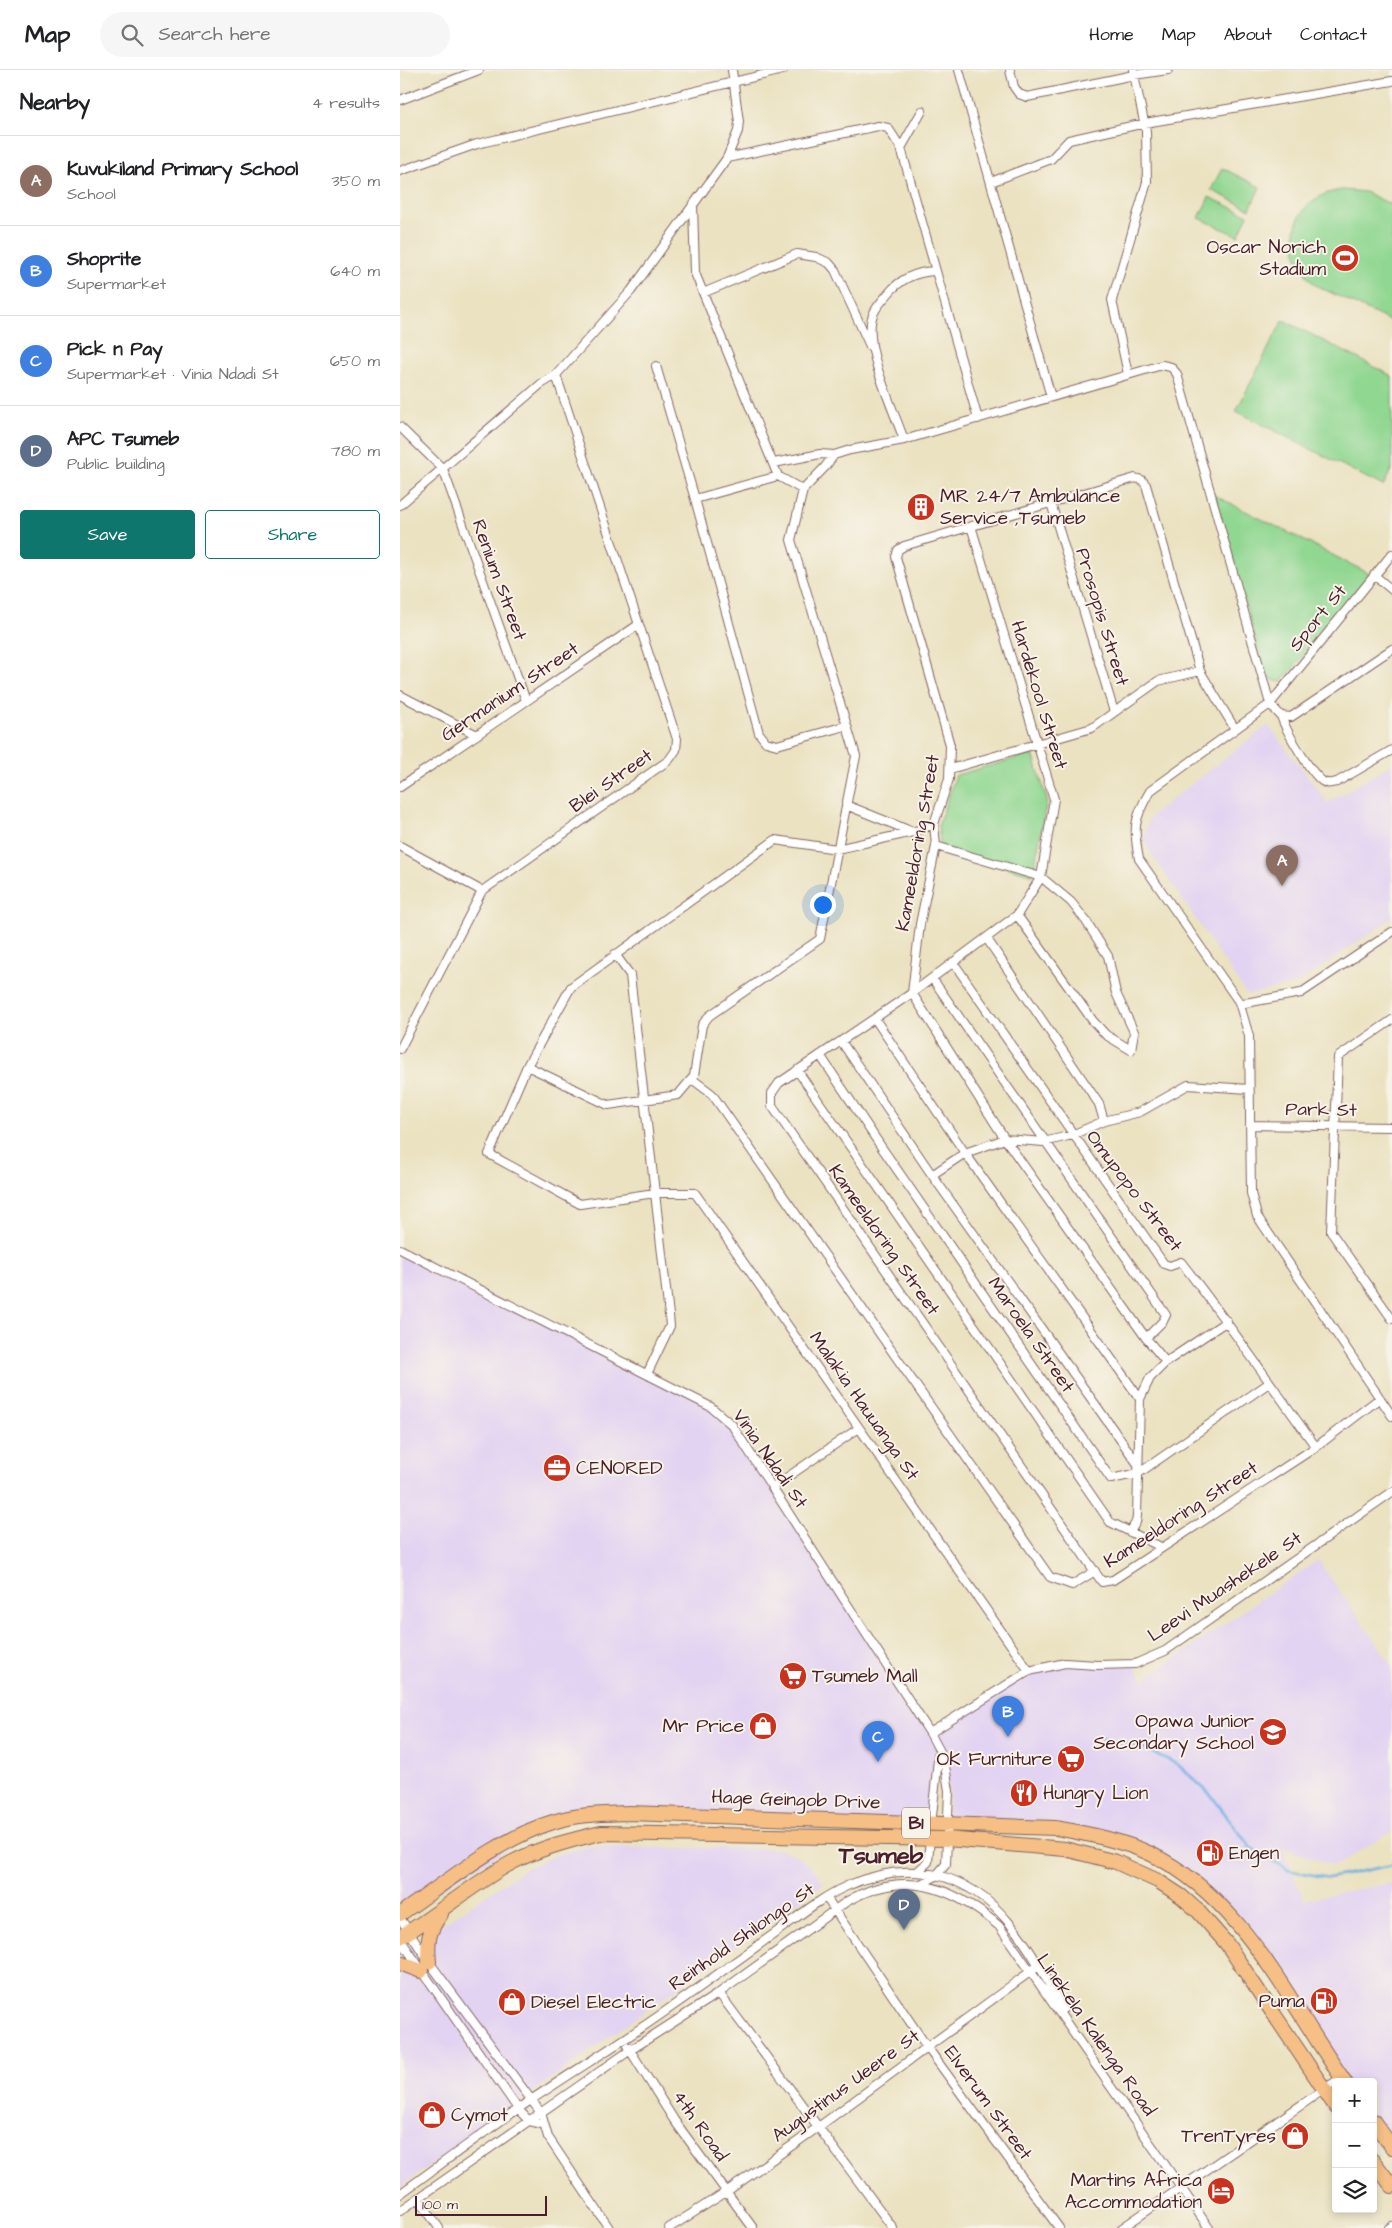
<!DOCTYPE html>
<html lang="en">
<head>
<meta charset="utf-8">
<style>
	:root { --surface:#fff; --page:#f6f6f6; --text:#202124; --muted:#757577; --line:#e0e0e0; --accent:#0f766e }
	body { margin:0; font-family:"Architects Daughter",sans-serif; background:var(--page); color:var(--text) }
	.controls { position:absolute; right:15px; bottom:15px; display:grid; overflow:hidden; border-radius:5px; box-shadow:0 2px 8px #0003 }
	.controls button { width:45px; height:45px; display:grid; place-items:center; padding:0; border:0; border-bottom:1px solid var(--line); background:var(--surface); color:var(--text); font:25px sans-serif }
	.scale { position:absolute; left:15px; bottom:12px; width:132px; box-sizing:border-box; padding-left:5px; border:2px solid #4a1f2b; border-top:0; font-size:14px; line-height:18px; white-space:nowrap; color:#4a1f2b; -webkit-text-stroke:4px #f7f3e8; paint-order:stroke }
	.you { position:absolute; left:422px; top:834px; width:18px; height:18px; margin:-12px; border:4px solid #fff; border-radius:50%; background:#1a73e8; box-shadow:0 0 0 8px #1a73e833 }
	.badge { display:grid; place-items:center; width:32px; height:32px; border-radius:50%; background:var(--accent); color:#fff; font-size:16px; font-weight:700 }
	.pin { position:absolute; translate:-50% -41px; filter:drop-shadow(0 1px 2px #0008) }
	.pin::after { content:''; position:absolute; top:26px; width:18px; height:15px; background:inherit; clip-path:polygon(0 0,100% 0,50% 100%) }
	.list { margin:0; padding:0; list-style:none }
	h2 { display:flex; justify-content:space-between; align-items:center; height:65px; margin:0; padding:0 20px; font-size:21px }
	h2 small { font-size:16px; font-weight:400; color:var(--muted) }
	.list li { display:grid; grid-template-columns:32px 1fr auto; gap:15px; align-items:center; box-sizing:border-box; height:90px; padding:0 20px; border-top:1px solid var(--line) }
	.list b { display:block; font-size:19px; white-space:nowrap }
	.list p { margin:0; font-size:16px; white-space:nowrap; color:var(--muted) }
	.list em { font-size:16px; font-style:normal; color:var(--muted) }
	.actions { display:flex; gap:10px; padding:15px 20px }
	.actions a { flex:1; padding:11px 0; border:1px solid var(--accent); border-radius:5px; text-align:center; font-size:18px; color:var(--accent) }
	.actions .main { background:var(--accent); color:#fff }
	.icon { flex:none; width:28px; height:28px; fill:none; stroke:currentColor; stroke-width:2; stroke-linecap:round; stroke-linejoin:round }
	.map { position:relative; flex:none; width:992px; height:2158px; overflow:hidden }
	header { display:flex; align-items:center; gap:30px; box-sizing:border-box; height:70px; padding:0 25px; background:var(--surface); border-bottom:1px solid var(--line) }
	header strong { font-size:24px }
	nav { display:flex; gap:28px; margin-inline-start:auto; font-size:18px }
	.search { width:350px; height:45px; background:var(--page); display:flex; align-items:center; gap:12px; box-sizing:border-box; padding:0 18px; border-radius:28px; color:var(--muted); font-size:19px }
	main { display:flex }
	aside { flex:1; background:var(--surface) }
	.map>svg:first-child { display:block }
	.built { fill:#e3d3f2 }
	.green { fill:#90d791; stroke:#6d7b5e }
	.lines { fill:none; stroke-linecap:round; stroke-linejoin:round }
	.stream { stroke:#68b0df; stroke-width:2.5 }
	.minor-casing { stroke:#826360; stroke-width:10 }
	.trunk-casing { stroke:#826360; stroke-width:16 }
	.minor { stroke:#fff; stroke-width:8 }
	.trunk { stroke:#f5bf86; stroke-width:14 }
	.labels { text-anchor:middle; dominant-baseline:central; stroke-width:4; stroke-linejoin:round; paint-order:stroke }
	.shield { fill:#f7f3e8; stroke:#7e5f64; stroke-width:1 }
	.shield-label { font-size:18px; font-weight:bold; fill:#4a1f2b }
	.poi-label { font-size:19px; fill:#4a1f2b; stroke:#f7f3e8; text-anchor:end }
	.street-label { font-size:19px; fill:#4a1f2b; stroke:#f7f3e8 }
	.district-label { font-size:24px; font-weight:bold; fill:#4a1f2b; stroke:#f7f3e8 }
</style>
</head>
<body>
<header>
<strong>Map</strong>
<div class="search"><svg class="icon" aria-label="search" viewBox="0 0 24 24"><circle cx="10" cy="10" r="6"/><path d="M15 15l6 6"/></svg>Search here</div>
<nav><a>Home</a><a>Map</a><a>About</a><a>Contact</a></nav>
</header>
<main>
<aside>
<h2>Nearby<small>4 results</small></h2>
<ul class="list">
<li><span class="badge" style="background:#8d6e63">A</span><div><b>Kuvukiland Primary School</b><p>School</p></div><em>350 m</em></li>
<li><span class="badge" style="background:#3f7fe0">B</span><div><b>Shoprite</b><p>Supermarket</p></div><em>640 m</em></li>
<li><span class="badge" style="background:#3f7fe0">C</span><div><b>Pick n Pay</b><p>Supermarket · Vinia Ndadi St</p></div><em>650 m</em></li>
<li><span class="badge" style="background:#5c6f8a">D</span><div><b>APC Tsumeb</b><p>Public building</p></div><em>780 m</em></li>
</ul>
<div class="actions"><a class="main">Save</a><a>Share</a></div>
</aside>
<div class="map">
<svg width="992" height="2158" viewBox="0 0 992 2158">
	<rect width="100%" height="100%" fill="#f7f3e8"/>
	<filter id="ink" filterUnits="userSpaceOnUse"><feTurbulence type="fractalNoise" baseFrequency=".02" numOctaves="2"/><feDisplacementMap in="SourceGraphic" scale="10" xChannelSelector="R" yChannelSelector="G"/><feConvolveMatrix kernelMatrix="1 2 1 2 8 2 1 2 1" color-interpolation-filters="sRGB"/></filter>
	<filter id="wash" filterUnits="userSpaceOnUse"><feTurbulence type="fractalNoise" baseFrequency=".0096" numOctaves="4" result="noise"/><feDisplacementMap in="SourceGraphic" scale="20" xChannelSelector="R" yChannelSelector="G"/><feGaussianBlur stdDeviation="1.12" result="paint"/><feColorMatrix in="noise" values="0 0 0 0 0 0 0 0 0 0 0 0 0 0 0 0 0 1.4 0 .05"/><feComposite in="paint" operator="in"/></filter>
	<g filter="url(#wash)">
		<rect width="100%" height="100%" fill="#ebe2c1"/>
		<path class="built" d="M868 655 928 733 992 694V848L899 913 847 925 751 783 743 769 749 749 762 737Z
			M0 1179 311 1337 332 1355 530 1662 629 1601 665 1593 735 1596 743 1610 918 1490 992 1595V1761L935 1796 882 1777 904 1830 992 1813V2077L973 2051V2012H945L853 1874 796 1812 710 1769 547 1754 549 1721 540 1681 531 1753 229 1743 154 1751 0 1844Z
			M186 1777 377 1779 395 1785 411 1797 424 1813 0 2117V1883L128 1797 154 1786Z"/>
		<path class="green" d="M822 98 860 117 850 139 811 120Z
			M943 120 965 122 992 135V252L915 215C880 181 890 125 943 120Z
			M809 127 848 145 838 166 799 148Z
			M883 250 992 306V398L983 416 836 341Z
			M814 425 970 504 890 602 880 612C869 610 867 605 863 596Z
			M633 684 647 730 633 805 541 778 538 756 556 705Z"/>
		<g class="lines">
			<path class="stream" d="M700 1668 743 1678 777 1694 811 1725 850 1777 888 1800 929 1808 992 1795"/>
		</g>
	</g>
	<g filter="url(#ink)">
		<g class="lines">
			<defs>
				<path id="minor" d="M559 0 651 327
					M610 0 614 17 619 24 627 27 734 5 768 0
					M0 30 79 0
					M522 41 501 78 578 349
					M327 88 478 56 488 58 501 78
					M0 101 77 74 383 0
					M591 112 651 89 669 70 745 53 992 11
					M293 135 295 203 378 406
					M303 223 397 184 416 187 429 193 435 200 470 276
					M256 296 295 429 359 663 366 672 377 675 445 656
					M728 304 712 230 747 112 746 61 733 0
					M0 357 43 399 126 631
					M504 370C493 338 467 285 471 253 472 241 481 232 488 224 500 209 516 202 534 201
					M374 393 420 384 434 385
					M295 429 378 406 403 420
					M651 433 714 642
					M0 435 141 314 156 305 231 221 327 88 338 61 339 52 332 0
					M571 456 654 729 641 807 617 845 512 923 605 1069 746 1268 766 1292
					M992 484 870 634 750 721C734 748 733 759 739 789L839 932 849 966 851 1123 857 1146 992 1346
					M974 505 992 520
					M0 625 77 665
					M881 646C886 661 910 702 922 711 927 715 932 713 937 712L992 680
					M835 659 800 601 746 415 742 410 735 408 504 476 498 480 496 487 550 675 549 709 534 754 536 776 520 854 512 923 379 1013 372 1023V1036L702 1512 713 1510 916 1377 980 1328
					M550 699 692 658 758 611 800 601
					M0 717 238 555
					M446 735 513 762
					M534 754 513 762 437 779 375 770 171 917 127 996 89 1084 180 1134 255 1123H295L629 1601
					M0 776 82 821
					M536 776 641 807 671 832 686 851 708 886 716 923 734 962 731 980 706 965 693 951 617 845
					M587 869 699 1034 704 1051
					M215 884 230 905 269 1245 270 1256 247 1304
					M553 892 764 1194 770 1196 781 1192C828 1252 871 1315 916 1377
					M532 908 766 1245 763 1251 746 1268
					M839 932 845 933 901 923 992 862
					M475 949 565 1083 740 1329
					M992 950 938 987 931 1162 992 1249
					M441 971 532 1105 737 1393
					M0 979 82 821 269 690 276 680 277 669 156 305
					M420 985 480 1075 711 1409 739 1403 869 1313
					M127 996 208 1035 278 1025 294 1006 302 955 309 946 420 869 456 686 391 470 403 420 425 397 434 385 450 380 504 370 762 295 771 297 777 304 870 634 881 646 891 647 992 579
					M397 1000 710 1452 761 1477
					M292 1009 312 1024 650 1507 672 1515 695 1501
					M850 1055 992 1057
					M532 1105 565 1083 605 1069 644 1072 672 1065 704 1051 740 1042 788 1015 849 1019
					M0 1179 311 1337 332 1355 530 1663 544 1689 549 1721 547 1769 546 1794 536 1806 521 1814
					M373 1417 459 1358
					M730 1462 736 1452 737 1446 740 1329 750 1308 766 1292 827 1251
					M530 1663 629 1601 665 1593 697 1595 735 1594 765 1581 992 1422
					M531 1755 539 1680
					M517 1802 528 1792 530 1767
					M426 1827 527 1977 659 2158
					M0 1848 32 1896 141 2043 148 2067 209 2158
					M0 1869 118 2039 129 2051 144 2055
					M319 1923 493 2158
					M228 1977 274 2050 353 2158
					M0 2124C43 2093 85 2061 128 2032 175 2000 224 1971 270 1938 306 1913 342 1887 378 1861 400 1845 422 1827 447 1816 476 1803 506 1798 536 1805 601 1819 634 1886 663 1939
					M18 2128 39 2158
					M0 2141 229 1981 319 1923 446 1832C503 1798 552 1816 599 1856L809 2158
					M269 2158 326 2122 417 2058 634 1899
					M722 2158 942 2007
					M989 2158 992 2156"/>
				<path id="trunk" d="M0 1844C47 1812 100 1768 153 1752 178 1744 203 1744 229 1743L656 1758C688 1764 721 1770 751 1784 844 1829 888 1932 945 2012
					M0 1867C38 1845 72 1814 111 1793 140 1778 170 1770 201 1763L547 1769 665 1779 716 1792 758 1811 781 1826 798 1841 827 1874 936 2037
					M29 1892C27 1870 28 1862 41 1844
					M0 1893 21 1901
					M973 2051 992 2077
					M973 2091 992 2116"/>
			</defs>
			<use href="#minor" class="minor-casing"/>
			<use href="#trunk" class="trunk-casing"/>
			<use href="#minor" class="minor"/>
			<use href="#trunk" class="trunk"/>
		</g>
	</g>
	<defs>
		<symbol id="stadium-disc" viewBox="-11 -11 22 22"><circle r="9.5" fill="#c8321e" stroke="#f7f3e8"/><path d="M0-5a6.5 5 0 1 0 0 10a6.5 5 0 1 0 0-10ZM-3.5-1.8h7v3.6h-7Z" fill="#fff"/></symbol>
		<symbol id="building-disc" viewBox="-11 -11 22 22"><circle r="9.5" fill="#c8321e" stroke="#f7f3e8"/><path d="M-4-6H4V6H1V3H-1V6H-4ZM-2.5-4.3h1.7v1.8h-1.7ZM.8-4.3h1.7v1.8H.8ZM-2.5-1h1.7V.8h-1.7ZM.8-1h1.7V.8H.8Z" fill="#fff"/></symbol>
		<symbol id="office-disc" viewBox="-11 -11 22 22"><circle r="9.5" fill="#c8321e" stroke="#f7f3e8"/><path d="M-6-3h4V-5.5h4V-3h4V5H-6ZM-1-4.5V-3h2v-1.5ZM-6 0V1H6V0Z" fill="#fff"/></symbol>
		<symbol id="supermarket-disc" viewBox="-11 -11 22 22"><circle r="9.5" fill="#c8321e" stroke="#f7f3e8"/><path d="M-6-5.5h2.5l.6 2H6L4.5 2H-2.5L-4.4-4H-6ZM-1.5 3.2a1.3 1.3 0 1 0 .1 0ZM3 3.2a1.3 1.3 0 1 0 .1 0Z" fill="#fff"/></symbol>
		<symbol id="shop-disc" viewBox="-11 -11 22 22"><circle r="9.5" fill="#c8321e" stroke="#f7f3e8"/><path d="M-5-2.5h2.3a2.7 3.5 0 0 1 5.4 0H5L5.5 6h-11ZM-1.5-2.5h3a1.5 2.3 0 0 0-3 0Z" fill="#fff"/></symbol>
		<symbol id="school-disc" viewBox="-11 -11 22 22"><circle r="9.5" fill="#c8321e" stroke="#f7f3e8"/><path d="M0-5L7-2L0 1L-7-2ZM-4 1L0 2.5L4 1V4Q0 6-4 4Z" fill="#fff"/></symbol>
		<symbol id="restaurant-disc" viewBox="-11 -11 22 22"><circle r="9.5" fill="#c8321e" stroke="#f7f3e8"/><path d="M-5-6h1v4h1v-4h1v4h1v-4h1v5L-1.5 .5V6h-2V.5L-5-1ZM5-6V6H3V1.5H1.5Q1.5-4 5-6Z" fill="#fff"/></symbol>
		<symbol id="fuel-disc" viewBox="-11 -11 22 22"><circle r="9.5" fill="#c8321e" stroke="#f7f3e8"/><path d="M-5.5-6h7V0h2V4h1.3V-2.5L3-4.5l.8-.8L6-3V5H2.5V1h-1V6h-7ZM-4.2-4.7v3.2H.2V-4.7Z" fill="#fff"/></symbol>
		<symbol id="hotel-disc" viewBox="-11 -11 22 22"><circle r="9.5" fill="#c8321e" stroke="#f7f3e8"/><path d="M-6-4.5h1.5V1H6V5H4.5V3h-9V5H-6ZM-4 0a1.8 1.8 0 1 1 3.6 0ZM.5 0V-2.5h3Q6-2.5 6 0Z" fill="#fff"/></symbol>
	</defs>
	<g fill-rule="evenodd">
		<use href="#stadium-disc" x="929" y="172" width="32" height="32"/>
		<use href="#building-disc" x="505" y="421" width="32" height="32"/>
		<use href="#office-disc" x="141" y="1382" width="32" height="32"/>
		<use href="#supermarket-disc" x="377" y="1590" width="32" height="32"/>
		<use href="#shop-disc" x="347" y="1640" width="32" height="32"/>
		<use href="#school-disc" x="857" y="1646" width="32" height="32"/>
		<use href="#supermarket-disc" x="655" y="1673" width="32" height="32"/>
		<use href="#restaurant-disc" x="608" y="1707" width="32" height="32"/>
		<use href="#fuel-disc" x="794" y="1767" width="32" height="32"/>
		<use href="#fuel-disc" x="908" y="1915" width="32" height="32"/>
		<use href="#shop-disc" x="96" y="1916" width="32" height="32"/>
		<use href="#shop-disc" x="16" y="2029" width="32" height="32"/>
		<use href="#shop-disc" x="879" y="2050" width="32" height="32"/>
		<use href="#hotel-disc" x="805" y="2105" width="32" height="32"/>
	</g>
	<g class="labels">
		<rect class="shield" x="502" y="1737.5" width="28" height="31" rx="4"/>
		<g class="shield-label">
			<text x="516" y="1753">B1</text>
		</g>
		<g class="poi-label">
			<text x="926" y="177">Oscar Norich<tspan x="926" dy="22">Stadium</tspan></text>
			<text x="540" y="426" text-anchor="start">MR 24/7 Ambulance<tspan x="540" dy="22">Service ,Tsumeb</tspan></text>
			<text x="176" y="1398" text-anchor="start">CENORED</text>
			<text x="412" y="1606" text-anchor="start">Tsumeb Mall</text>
			<text x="854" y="1651">Opawa Junior<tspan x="854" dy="22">Secondary School</tspan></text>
			<text x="344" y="1656">Mr Price</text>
			<text x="652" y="1689">OK Furniture</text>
			<text x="643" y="1723" text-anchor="start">Hungry Lion</text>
			<text x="829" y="1783" text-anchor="start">Engen</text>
			<text x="905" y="1931">Puma</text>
			<text x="131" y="1932" text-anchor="start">Diesel Electric</text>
			<text x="51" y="2045" text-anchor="start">Cymot</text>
			<text x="876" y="2066">TrenTyres</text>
			<text x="802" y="2110">Martins Africa<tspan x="802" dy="22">Accommodation</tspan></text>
		</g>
		<g class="street-label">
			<text transform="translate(99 510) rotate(70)">Renium Street</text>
			<text transform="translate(702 547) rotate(73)">Prosopis Street</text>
			<text transform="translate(918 548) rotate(-51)">Sport St</text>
			<text transform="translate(110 622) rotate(-34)">Germanium Street</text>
			<text transform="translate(639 625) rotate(73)">Hardekool Street</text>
			<text transform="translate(211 711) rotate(-35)">Blei Street</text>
			<text transform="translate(518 773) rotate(-80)">Kameeldoring Street</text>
			<text transform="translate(921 1040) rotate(1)">Park St</text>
			<text transform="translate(734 1121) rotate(53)">Omupopo Street</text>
			<text transform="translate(484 1170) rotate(55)">Kameeldoring Street</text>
			<text transform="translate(631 1265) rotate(55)">Maroela Street</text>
			<text transform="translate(464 1336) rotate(55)">Malakia Hauuanga St</text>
			<text transform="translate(370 1389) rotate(55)">Vinia Ndadi St</text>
			<text transform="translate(781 1445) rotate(-33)">Kameeldoring Street</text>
			<text transform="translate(825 1517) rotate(-34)">Leevi Muashekele St</text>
			<text transform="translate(396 1730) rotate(2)">Hage Geingob Drive</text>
			<text transform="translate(342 1867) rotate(-35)">Reinhold Shilongo St</text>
			<text transform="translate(696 1965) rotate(55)">Linekela Kalenga Road</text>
			<text transform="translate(446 2016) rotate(-36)">Augustinus Ueere St</text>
			<text transform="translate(588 2033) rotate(54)">Elverum Street</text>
			<text transform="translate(300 2056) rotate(55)">4th Road</text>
		</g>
		<g class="district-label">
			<text x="481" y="1786">Tsumeb</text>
		</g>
	</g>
</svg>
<div class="controls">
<button>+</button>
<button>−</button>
<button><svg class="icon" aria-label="layers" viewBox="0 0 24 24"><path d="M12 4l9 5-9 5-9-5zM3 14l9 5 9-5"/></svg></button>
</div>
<div class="scale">100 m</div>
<div class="you"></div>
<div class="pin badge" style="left:882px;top:816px;background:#8d6e63">A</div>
<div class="pin badge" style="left:608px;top:1667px;background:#3f7fe0">B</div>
<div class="pin badge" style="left:478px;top:1692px;background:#3f7fe0">C</div>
<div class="pin badge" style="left:504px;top:1860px;background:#5c6f8a">D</div>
</div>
</main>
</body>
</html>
